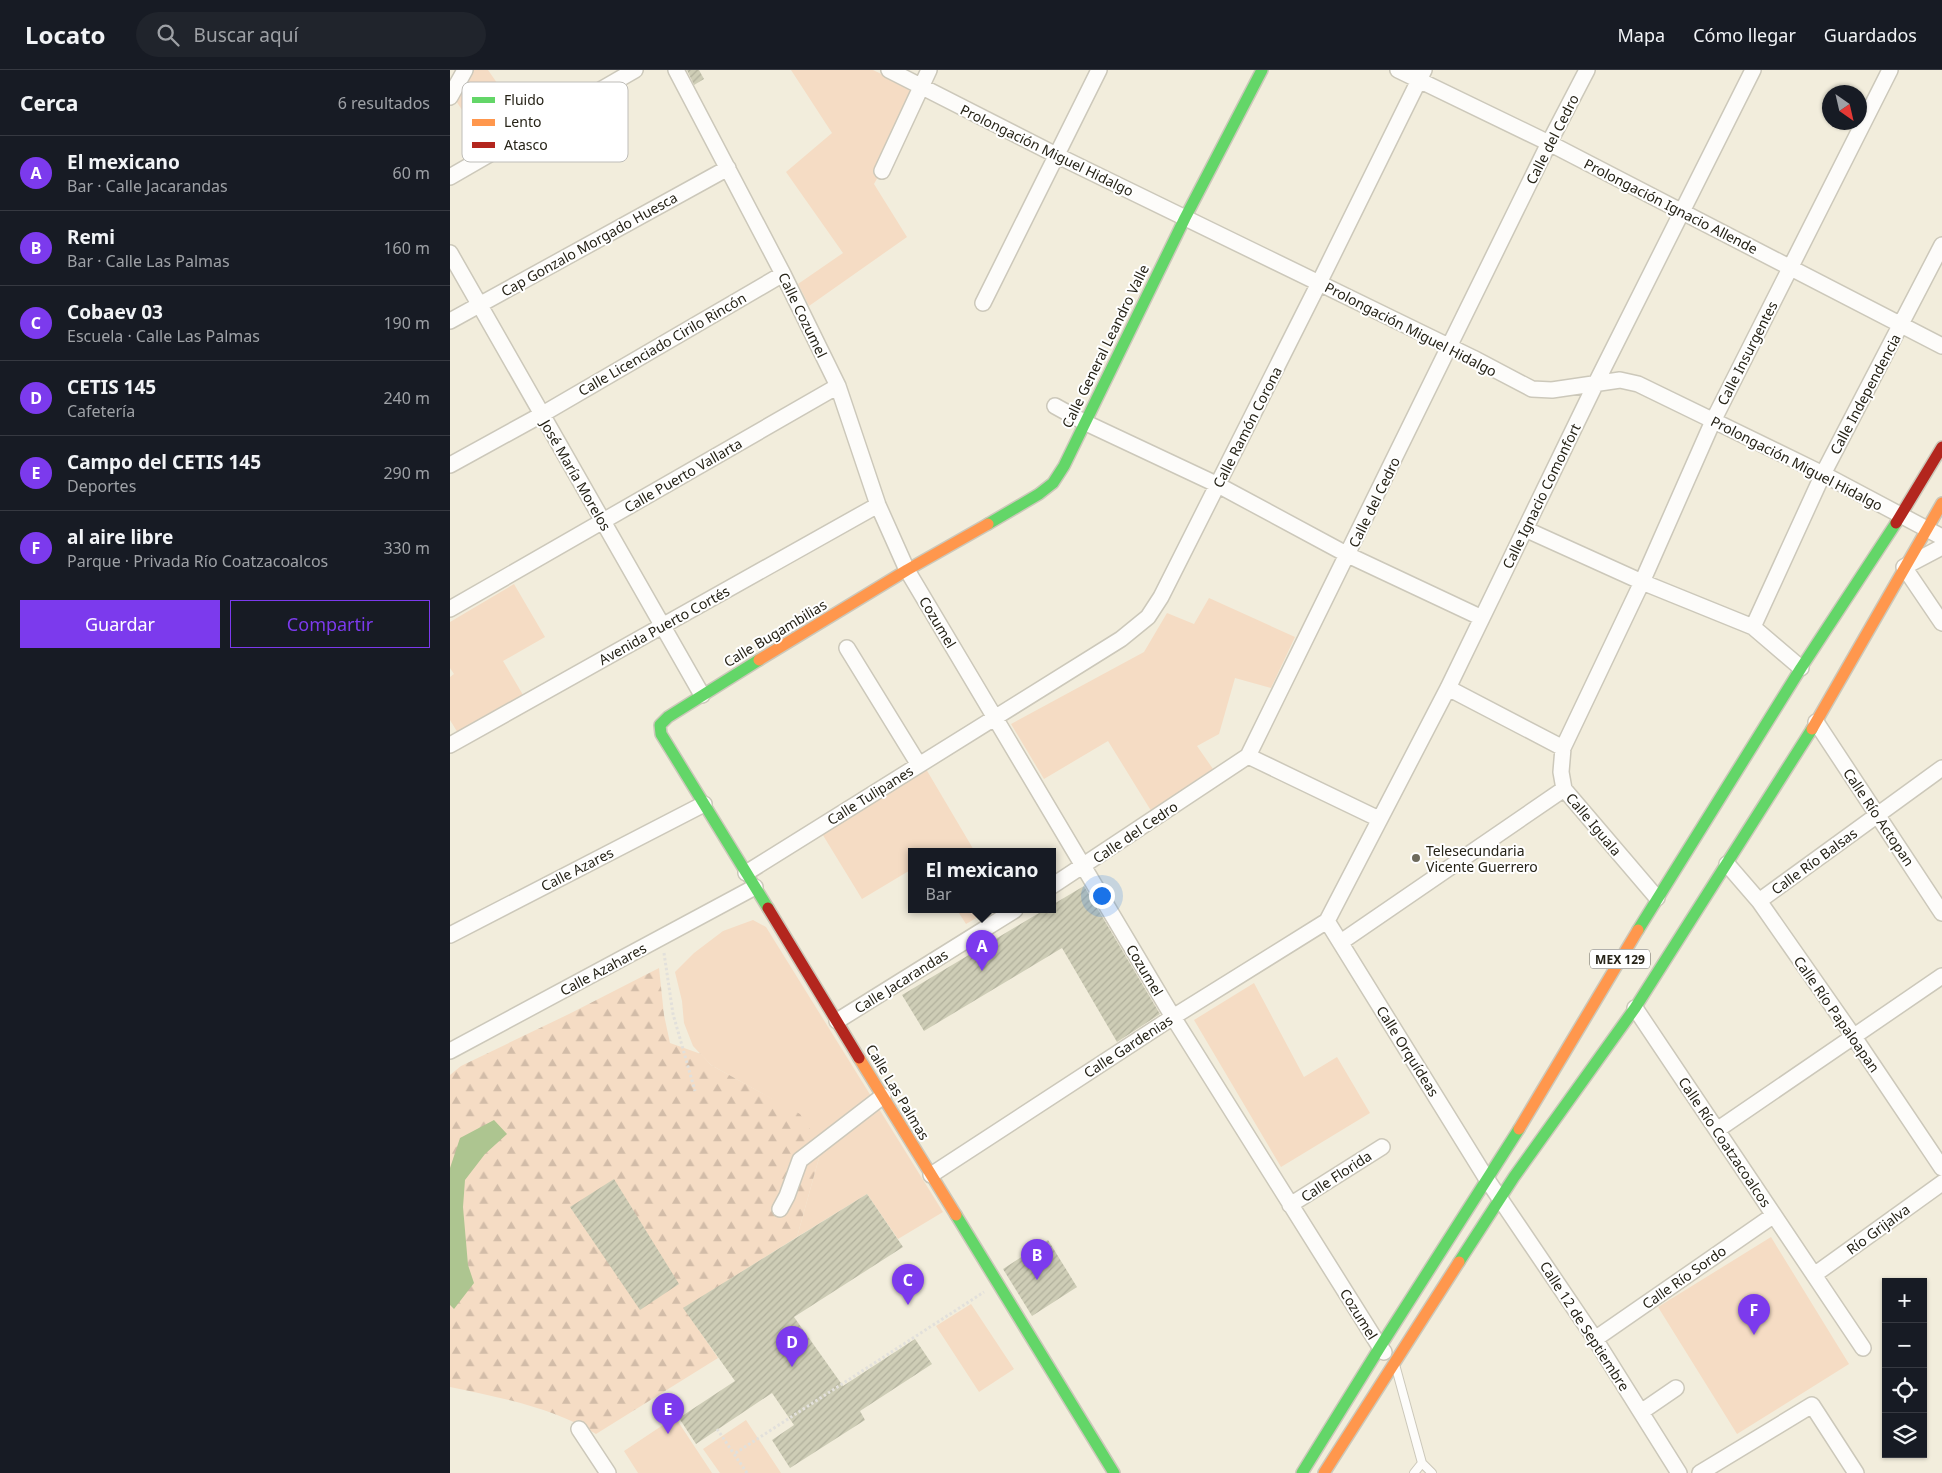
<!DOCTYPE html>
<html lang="es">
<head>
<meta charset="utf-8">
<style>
	:root { --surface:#171b24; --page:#20242c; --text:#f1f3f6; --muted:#9ea1a6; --line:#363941; --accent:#7c3aed }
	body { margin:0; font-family:"Noto Sans",sans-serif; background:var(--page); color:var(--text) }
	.controls { position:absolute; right:15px; bottom:15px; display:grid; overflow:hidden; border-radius:0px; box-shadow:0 1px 4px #0004 }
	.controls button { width:45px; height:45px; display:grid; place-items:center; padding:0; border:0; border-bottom:1px solid var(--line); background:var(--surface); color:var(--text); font:25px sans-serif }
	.compass { position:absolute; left:1372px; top:15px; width:45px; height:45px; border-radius:50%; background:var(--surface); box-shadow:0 1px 4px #0004; rotate:146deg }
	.you { position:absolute; left:651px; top:825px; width:18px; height:18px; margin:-12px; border:4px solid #fff; border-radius:50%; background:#1a73e8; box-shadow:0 0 0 8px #1a73e833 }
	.badge { display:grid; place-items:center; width:32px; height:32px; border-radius:50%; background:var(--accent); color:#fff; font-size:16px; font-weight:700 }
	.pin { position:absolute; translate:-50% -41px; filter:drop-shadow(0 1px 2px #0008) }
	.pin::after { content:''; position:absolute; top:26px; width:18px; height:15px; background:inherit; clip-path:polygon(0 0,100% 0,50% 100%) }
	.popup { position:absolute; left:458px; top:778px; width:148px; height:65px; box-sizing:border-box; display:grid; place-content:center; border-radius:0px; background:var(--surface); filter:drop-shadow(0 1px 4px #0005); font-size:16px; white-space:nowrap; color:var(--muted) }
	.popup b { font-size:19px; color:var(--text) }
	.popup::after { content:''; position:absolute; left:50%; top:100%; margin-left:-10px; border:10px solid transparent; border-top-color:var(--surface) }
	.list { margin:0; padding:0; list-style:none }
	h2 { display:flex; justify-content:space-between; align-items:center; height:65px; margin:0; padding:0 20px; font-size:21px }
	h2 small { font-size:16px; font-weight:400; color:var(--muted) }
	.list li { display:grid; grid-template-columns:32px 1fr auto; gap:15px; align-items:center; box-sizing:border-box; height:75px; padding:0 20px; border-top:1px solid var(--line) }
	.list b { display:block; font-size:19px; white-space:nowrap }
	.list p { margin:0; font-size:16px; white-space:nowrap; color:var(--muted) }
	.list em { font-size:16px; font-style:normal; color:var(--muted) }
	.actions { display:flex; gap:10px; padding:15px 20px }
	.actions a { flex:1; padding:11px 0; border:1px solid var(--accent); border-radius:0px; text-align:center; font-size:18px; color:var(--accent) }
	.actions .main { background:var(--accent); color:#fff }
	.icon { flex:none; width:28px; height:28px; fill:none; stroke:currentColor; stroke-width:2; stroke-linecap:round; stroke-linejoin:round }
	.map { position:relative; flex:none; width:1492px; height:1403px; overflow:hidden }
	header { display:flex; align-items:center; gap:30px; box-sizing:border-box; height:70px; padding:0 25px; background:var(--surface); border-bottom:1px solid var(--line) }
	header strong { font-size:24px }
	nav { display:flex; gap:28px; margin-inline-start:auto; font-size:18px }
	.search { width:350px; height:45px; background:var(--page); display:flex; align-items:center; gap:12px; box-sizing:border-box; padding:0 18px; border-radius:28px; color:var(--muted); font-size:19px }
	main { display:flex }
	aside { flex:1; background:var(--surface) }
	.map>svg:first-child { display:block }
	.green { fill:#f5dcc4 }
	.forest { fill:url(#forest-firs) }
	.water { fill:#adc590 }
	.building { fill:url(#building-hatch) }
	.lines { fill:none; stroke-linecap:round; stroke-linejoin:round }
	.lane-casing { stroke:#ccc8ba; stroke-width:10 }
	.street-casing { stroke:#ccc8ba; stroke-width:18 }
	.fast-casing { stroke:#ccc8ba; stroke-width:14 }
	.slow-casing { stroke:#ccc8ba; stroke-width:14 }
	.jam-casing { stroke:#ccc8ba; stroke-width:14 }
	.path { stroke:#e2e0db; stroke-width:3; stroke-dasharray:2.5 2.5; stroke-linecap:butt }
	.lane { stroke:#fdfcfa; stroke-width:8 }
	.street { stroke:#fdfcfa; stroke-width:15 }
	.fast { stroke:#63d668; stroke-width:11 }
	.slow { stroke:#ff974d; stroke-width:11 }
	.jam { stroke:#b3261e; stroke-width:11 }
	.poi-dot { fill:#6d6a5c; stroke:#fff; stroke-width:2 }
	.labels { text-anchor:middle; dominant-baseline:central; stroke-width:4; stroke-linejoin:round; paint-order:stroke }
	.shield { fill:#fff; stroke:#67655d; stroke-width:1 }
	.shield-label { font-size:12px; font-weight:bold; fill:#262317 }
	.street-label { font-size:14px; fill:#262317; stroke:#fff }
	.poi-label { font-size:14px; fill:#262317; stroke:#fff; text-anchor:start }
	.key { fill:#fff; stroke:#bebdb9; stroke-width:1 }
	.key-label { font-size:14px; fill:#262317 }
</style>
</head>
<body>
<header>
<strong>Locato</strong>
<div class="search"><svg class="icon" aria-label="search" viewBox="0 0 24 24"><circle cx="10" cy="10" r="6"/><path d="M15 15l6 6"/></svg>Buscar aquí</div>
<nav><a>Mapa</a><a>Cómo llegar</a><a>Guardados</a></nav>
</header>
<main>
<aside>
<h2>Cerca<small>6 resultados</small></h2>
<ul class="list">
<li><span class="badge">A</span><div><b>El mexicano</b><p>Bar · Calle Jacarandas</p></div><em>60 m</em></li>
<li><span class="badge">B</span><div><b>Remi</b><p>Bar · Calle Las Palmas</p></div><em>160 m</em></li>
<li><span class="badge">C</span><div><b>Cobaev 03</b><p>Escuela · Calle Las Palmas</p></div><em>190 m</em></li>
<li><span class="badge">D</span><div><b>CETIS 145</b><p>Cafetería</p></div><em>240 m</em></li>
<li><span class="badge">E</span><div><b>Campo del CETIS 145</b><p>Deportes</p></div><em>290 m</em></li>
<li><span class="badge">F</span><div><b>al aire libre</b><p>Parque · Privada Río Coatzacoalcos</p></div><em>330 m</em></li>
</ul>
<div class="actions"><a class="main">Guardar</a><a>Compartir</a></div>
</aside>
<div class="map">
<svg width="1492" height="1403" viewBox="0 0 1492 1403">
	<defs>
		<pattern id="forest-firs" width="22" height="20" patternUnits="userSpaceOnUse" patternTransform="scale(1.25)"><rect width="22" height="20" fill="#f5dcc4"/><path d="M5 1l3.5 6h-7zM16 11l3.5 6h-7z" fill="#d2bca8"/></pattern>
		<pattern id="building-hatch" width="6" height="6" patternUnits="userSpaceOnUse" patternTransform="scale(1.25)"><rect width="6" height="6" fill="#cecdb6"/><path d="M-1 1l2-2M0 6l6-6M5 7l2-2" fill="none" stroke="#b1b09c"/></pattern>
	</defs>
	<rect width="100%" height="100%" fill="#f2eddc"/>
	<path class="green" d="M19 0H38L82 63 44 87 4 28Z
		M341 0H423L473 24 424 114 457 167 359 236 348 214 393 183 336 102 382 63Z
		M64 514 95 567 53 591 76 630 11 668 0 650V607L4 604 0 598V552Z
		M759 528 845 567 821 618 785 608 769 664 747 676 770 709 708 752 658 671 594 709 561 654 694 582 717 543 744 554Z
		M476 699 525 782H462V799L412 829 371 762Z
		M507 840H540L516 854Z
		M303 850 316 857 493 1142 448 1169 417 1124 347 1167 372 1077 322 1029 261 995 243 976 234 953 232 931 225 902 244 883 273 861Z
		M804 913 854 1007 887 987 920 1043 831 1097 744 950Z
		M1321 1167 1399 1294 1287 1364 1208 1237Z
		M521 1234 564 1299 529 1322 486 1256Z
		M225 1347 262 1403H188L174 1381Z
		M296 1350 331 1403H270L253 1379Z"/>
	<path class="forest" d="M209 898 214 945 220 973 251 984 261 995 350 1044 372 1077 347 1167 234 1238 268 1288 146 1364C104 1338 48 1327 0 1317V1005L11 996 119 944Z"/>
	<path class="water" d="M44 1050 57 1064 35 1084 15 1110 13 1137 18 1195 24 1213 4 1239 0 1235V1098L10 1068Z"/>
	<path class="building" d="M237 0H249L254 9 244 15Z
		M634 816 710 944 667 972 612 878 474 961 452 925 594 840H602V835Z
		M164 1109 229 1214 190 1240 120 1137Z
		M417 1124 453 1177 344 1247 393 1316 465 1269 482 1294 410 1341 415 1350 340 1398 322 1370 344 1355 322 1323 246 1374 229 1348 285 1311 233 1238Z
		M598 1170 627 1217 582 1246 553 1199Z"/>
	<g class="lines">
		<defs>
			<path id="lane" d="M946 1298 972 1393 982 1403
				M964 1403 972 1393"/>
			<path id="street" d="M226 0 333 204 388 316 428 435 457 500 723 947 930 1277 934 1282
				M439 0 606 85 1023 288 1082 319 1102 320 1170 310 1188 314 1373 404 1492 467
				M948 0 1099 73 1492 276
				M0 27 15 0
				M432 101 479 0
				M0 107 185 0
				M0 183 252 625
				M533 233 649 0
				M0 251 278 98
				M605 336 634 352 768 415 898 485 1032 548
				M0 395 91 345 333 204
				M1075 459 1192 512 1303 557 1351 598
				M1492 477 1454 497 1492 553
				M0 539 388 316
				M1303 557 1373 404 1492 175
				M397 578 469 695
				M998 618 1113 678
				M1366 652 1492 843
				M0 675 428 435
				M798 686 929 749
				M1277 794 1309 831 1404 967 1492 1098
				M296 803 671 569 698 547 711 527 869 213 974 0
				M602 816 798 686 1099 73 1137 0
				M1207 828 1114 719 1111 702 1113 678 1192 512 1263 351 1440 0
				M1309 831 1492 698
				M877 851 998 618 1146 313 1303 0
				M877 851 1038 1111 1145 1269 1229 1403
				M0 865 254 734
				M891 872 1114 719
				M1185 938 1413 1278
				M387 951 565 840
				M0 981 305 817
				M1267 1060 1492 906
				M481 1105 723 947 877 851
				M840 1135 932 1077
				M330 1139 337 1126 350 1090 433 1026
				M1364 1205 1492 1113
				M1145 1269 1324 1145
				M1191 1342 1226 1318
				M129 1359 158 1403
				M1250 1403 1362 1335 1406 1403"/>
			<path id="fast" d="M538 454 589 424 603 413 614 396 735 148 812 0
				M309 590 218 647 210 655 211 664 318 838
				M1188 860 1351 598 1446 453
				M506 1145 664 1403
				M1009 1192 1064 1107 1185 938 1362 659
				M852 1403 930 1277 1069 1059"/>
			<path id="slow" d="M309 590 457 500 538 454
				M1362 659 1492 433
				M409 988 506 1145
				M1069 1059 1188 860
				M874 1403 1009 1192"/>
			<path id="jam" d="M1446 453 1492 377
				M318 838 409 988"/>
		</defs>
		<use href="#lane" class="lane-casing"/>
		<use href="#street" class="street-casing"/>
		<use href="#fast" class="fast-casing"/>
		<use href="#slow" class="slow-casing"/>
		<use href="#jam" class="jam-casing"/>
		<path class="path" d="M214 883 223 944 245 1021
			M267 1359 284 1384
			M297 1403 284 1384 534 1222"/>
		<use href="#lane" class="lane"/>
		<use href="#street" class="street"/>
		<use href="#fast" class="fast"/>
		<use href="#slow" class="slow"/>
		<use href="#jam" class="jam"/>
	</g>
	<circle class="poi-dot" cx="966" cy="788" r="5"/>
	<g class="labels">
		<rect class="shield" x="1140" y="879.5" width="60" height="19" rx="4"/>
		<g class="shield-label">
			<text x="1170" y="889">MEX 129</text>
		</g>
		<g class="street-label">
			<text transform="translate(1102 69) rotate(-63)">Calle del Cedro</text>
			<text transform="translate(597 80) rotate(26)">Prolongación Miguel Hidalgo</text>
			<text transform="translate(1221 136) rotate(27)">Prolongación Ignacio Allende</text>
			<text transform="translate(139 174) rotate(-29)">Cap Gonzalo Morgado Huesca</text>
			<text transform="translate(353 245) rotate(64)">Calle Cozumel</text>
			<text transform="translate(961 259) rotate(27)">Prolongación Miguel Hidalgo</text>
			<text transform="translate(212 274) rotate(-30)">Calle Licenciado Cirilo Rincón</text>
			<text transform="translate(655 276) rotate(-64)">Calle General Leandro Valle</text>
			<text transform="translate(1297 283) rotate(-63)">Calle Insurgentes</text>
			<text transform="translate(1415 324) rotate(-62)">Calle Independencia</text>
			<text transform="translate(797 357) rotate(-63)">Calle Ramón Corona</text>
			<text transform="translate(1347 393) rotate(27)">Prolongación Miguel Hidalgo</text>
			<text transform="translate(126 405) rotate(60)">José María Morelos</text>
			<text transform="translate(233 405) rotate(-30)">Calle Puerto Vallarta</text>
			<text transform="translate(1091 426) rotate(-64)">Calle Ignacio Comonfort</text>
			<text transform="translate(924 432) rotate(-64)">Calle del Cedro</text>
			<text transform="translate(488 552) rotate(59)">Cozumel</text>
			<text transform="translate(214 555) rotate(-29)">Avenida Puerto Cortés</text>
			<text transform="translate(325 563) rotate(-31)">Calle Bugambilias</text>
			<text transform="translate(420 725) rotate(-32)">Calle Tulipanes</text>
			<text transform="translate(1429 747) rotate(56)">Calle Río Actopan</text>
			<text transform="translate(1144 754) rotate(50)">Calle Iguala</text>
			<text transform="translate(685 762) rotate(-34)">Calle del Cedro</text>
			<text transform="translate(1364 791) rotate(-36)">Calle Río Balsas</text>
			<text transform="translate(127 799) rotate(-27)">Calle Azares</text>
			<text transform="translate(153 899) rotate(-28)">Calle Azahares</text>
			<text transform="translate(695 900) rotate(59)">Cozumel</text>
			<text transform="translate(451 911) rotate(-32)">Calle Jacarandas</text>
			<text transform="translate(1387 944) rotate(55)">Calle Río Papaloapan</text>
			<text transform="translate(678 976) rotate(-33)">Calle Gardenias</text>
			<text transform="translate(958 981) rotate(58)">Calle Orquídeas</text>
			<text transform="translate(448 1022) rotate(59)">Calle Las Palmas</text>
			<text transform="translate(1275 1072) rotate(56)">Calle Río Coatzacoalcos</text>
			<text transform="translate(886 1106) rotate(-33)">Calle Florida</text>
			<text transform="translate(1428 1159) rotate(-36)">Río Grijalva</text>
			<text transform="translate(1234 1207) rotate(-35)">Calle Río Sordo</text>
			<text transform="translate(909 1244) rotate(58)">Cozumel</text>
			<text transform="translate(1135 1256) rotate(57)">Calle 12 de Septiembre</text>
		</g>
		<g class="poi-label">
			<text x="976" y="780">Telesecundaria<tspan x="976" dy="16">Vicente Guerrero</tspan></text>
		</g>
	</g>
	<rect x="12" y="12" width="166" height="80" rx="8" class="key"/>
	<rect x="22" y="27" width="23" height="6" fill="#63d668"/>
	<rect x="22" y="49" width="23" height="7" fill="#ff974d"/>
	<rect x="22" y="72" width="23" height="6" fill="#b3261e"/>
	<g class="key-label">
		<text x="54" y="35">Fluido</text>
		<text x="54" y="57">Lento</text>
		<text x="54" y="80">Atasco</text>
	</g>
</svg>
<div class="controls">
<button>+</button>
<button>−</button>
<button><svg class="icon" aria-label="locate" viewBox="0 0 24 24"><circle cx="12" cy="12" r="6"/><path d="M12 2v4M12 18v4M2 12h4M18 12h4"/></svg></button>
<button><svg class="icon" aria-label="layers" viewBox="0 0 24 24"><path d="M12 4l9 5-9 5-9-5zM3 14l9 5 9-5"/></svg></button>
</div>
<svg class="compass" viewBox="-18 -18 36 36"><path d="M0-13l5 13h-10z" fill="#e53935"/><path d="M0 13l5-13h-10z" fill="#9ea1a6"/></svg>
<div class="you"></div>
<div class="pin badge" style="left:532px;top:901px">A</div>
<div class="popup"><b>El mexicano</b>Bar</div>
<div class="pin badge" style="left:587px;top:1210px">B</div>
<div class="pin badge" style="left:458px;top:1235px">C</div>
<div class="pin badge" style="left:342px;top:1297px">D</div>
<div class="pin badge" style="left:218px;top:1364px">E</div>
<div class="pin badge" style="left:1304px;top:1265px">F</div>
</div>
</main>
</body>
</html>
